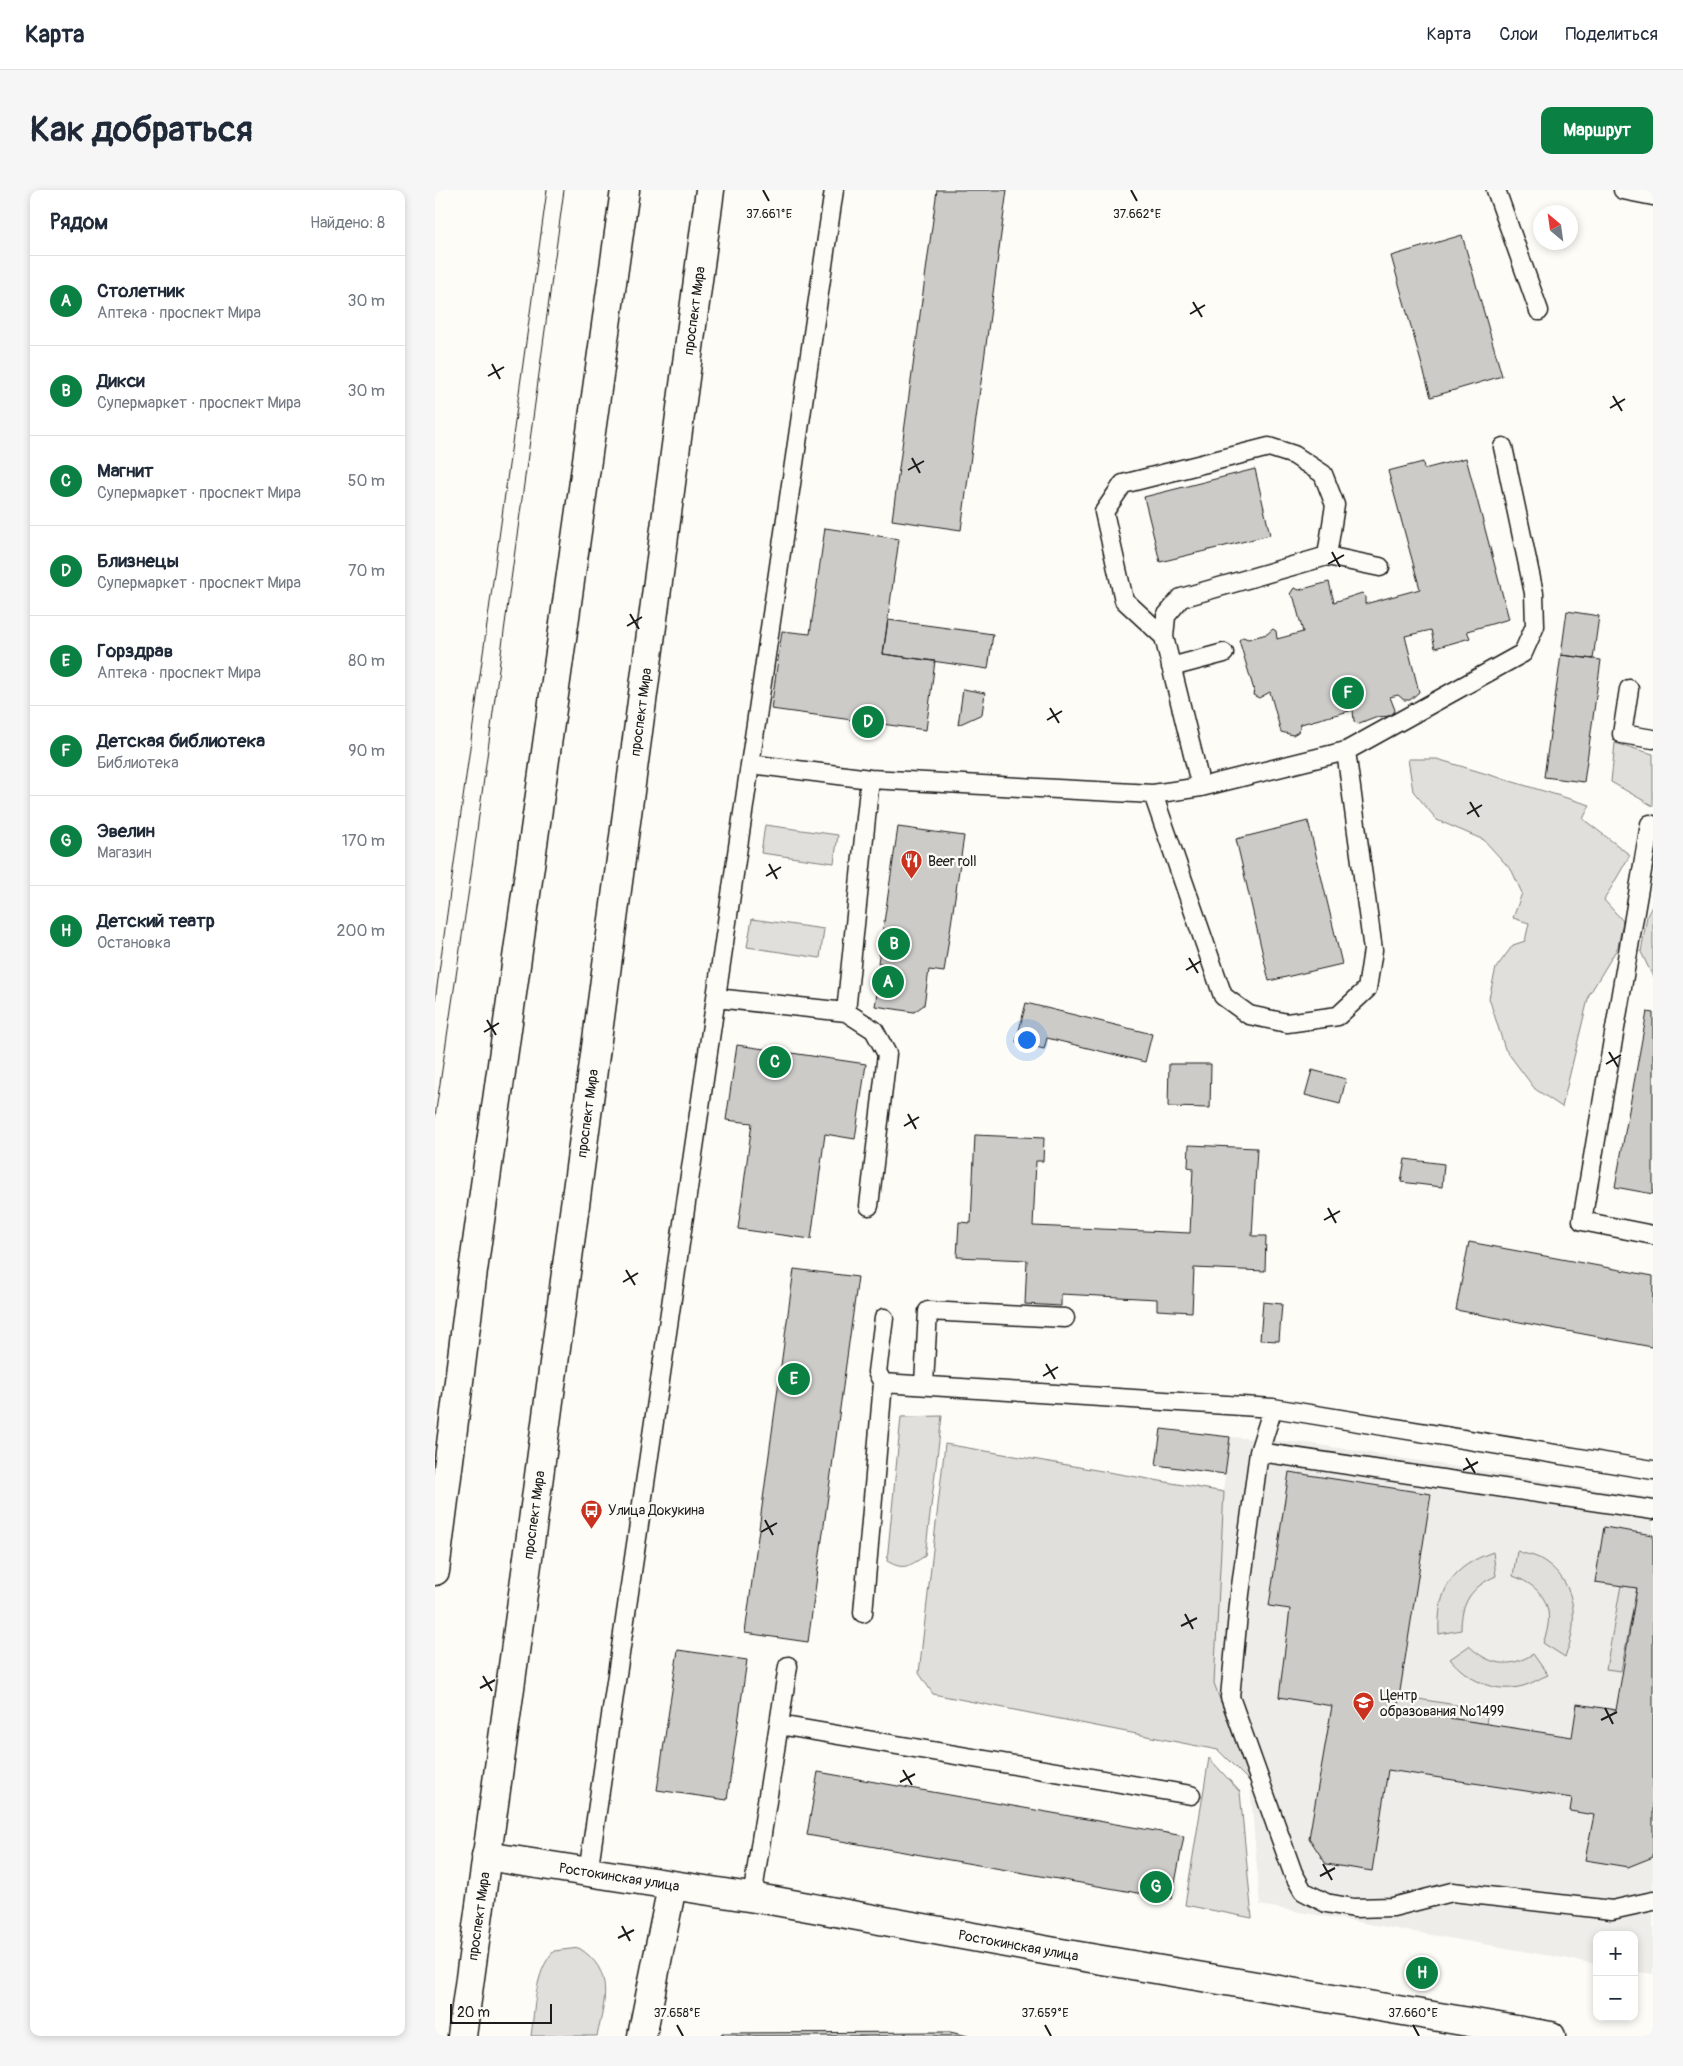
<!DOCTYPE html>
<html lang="ru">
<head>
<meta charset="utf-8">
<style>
	:root { --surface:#fff; --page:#f6f6f7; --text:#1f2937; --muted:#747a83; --line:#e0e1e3; --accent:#0b8043 }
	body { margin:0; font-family:Pangolin,sans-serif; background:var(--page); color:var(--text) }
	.controls { position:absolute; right:15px; bottom:15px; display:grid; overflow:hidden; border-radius:10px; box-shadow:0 2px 8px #0003 }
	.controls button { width:45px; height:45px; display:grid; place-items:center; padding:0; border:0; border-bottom:1px solid var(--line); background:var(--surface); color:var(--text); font:25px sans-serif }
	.compass { position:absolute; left:1098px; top:15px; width:45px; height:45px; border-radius:50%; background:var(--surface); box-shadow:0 2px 8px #0003; rotate:331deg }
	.scale { position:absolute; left:15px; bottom:12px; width:102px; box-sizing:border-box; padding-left:5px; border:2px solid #1c1c1c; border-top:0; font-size:14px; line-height:18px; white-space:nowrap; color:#1c1c1c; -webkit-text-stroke:4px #fdfcf7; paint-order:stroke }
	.you { position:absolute; left:591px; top:849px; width:18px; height:18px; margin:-12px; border:4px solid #fff; border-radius:50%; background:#1a73e8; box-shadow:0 0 0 8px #1a73e833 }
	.badge { display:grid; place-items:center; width:32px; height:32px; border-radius:50%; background:var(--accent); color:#fff; font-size:16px; font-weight:700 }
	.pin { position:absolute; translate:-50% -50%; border:2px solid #fff; box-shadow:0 1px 5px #0006 }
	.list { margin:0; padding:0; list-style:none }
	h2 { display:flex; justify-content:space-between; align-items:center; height:65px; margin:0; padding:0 20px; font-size:21px }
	h2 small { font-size:16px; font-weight:400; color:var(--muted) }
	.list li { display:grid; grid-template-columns:32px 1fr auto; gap:15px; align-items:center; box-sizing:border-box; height:90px; padding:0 20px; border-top:1px solid var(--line) }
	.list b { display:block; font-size:19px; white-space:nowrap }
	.list p { margin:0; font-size:16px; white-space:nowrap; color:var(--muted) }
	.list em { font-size:16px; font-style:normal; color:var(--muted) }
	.map { position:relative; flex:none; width:1218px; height:1846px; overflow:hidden; border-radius:10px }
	header { display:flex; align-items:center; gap:30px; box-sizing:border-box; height:70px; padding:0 25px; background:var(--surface); border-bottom:1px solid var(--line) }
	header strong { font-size:24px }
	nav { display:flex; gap:28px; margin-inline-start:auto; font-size:18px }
	.intro { display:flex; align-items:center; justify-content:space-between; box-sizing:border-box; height:120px; padding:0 30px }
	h1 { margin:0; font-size:35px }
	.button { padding:12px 22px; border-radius:10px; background:var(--accent); color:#fff; font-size:18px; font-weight:700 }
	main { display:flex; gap:30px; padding:0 30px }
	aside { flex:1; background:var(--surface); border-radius:10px; box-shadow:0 2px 8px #0003 }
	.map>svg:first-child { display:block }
	.built { fill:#eeede9 }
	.green { fill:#e0dfdb; stroke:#7e7e7c }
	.building { fill:#cccbc8; stroke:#1c1c1c }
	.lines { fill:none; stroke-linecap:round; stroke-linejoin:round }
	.service-casing { stroke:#1c1c1c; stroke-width:21 }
	.tertiary-casing { stroke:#1c1c1c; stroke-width:31 }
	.primary-casing { stroke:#1c1c1c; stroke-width:31 }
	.service { stroke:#fdfcf7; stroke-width:18 }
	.tertiary { stroke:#fdfcf7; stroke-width:28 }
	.primary { stroke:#fdfcf7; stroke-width:28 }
	.tram { stroke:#1c1c1c; stroke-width:1 }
	.ticks { fill:none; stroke:#1c1c1c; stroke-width:2 }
	.labels { text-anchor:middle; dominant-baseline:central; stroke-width:4.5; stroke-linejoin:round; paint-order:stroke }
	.street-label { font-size:14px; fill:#1c1c1c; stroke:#fdfcf7 }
	.poi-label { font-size:14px; fill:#1c1c1c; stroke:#fdfcf7; text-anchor:start }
	.ticks-label { font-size:12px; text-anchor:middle; fill:#1c1c1c; stroke:#fdfcf7; stroke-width:4.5; stroke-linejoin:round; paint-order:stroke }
</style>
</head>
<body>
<header>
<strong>Карта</strong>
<nav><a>Карта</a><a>Слои</a><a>Поделиться</a></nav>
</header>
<div class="intro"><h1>Как добраться</h1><a class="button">Маршрут</a></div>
<main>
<aside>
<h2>Рядом<small>Найдено: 8</small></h2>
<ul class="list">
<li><span class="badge">A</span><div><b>Столетник</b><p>Аптека · проспект Мира</p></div><em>30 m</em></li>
<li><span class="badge">B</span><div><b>Дикси</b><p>Супермаркет · проспект Мира</p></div><em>30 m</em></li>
<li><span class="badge">C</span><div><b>Магнит</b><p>Супермаркет · проспект Мира</p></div><em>50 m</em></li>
<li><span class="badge">D</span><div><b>Близнецы</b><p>Супермаркет · проспект Мира</p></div><em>70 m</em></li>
<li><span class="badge">E</span><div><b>Горздрав</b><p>Аптека · проспект Мира</p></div><em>80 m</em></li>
<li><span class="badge">F</span><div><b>Детская библиотека</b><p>Библиотека</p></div><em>90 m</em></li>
<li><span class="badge">G</span><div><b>Эвелин</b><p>Магазин</p></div><em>170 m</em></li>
<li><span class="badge">H</span><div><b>Детский театр</b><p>Остановка</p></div><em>200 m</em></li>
</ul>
</aside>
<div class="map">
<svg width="1218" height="1846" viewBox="0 0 1218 1846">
	<rect width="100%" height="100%" fill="#fdfcf7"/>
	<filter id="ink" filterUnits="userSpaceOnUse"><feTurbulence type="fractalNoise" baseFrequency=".02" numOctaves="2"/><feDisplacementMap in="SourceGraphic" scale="10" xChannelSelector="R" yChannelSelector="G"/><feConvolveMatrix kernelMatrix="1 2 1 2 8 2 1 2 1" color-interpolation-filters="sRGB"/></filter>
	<g filter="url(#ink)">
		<path class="built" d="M795 1247 872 1253 1218 1308V1784L1199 1781V1745H1162V1774L825 1715 815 1592 783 1560 498 1504 484 1483 510 1254 788 1301Z"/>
		<path class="green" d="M1180 553 1218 564V616L1176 592Z
			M973 569H1002L1155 615 1148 629 1195 665 1169 710 1188 731 1183 757 1154 805 1127 917 1100 899 1070 859 1054 808 1061 778 1078 755 1090 751 1094 733 1078 728 1087 703 1077 681 1049 650 1002 630 978 601Z
			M330 635 403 645 399 673 326 663Z
			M1218 714V787L1206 762 1212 726Z
			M317 729 389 739 385 768 312 757Z
			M507 1226 490 1366C474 1376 469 1381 452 1371L466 1227Z
			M510 1254 789 1302 779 1493 815 1592 783 1560 498 1504 484 1483Z
			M1082 1361C1089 1364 1098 1365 1104 1368 1142 1389 1145 1431 1130 1467L1108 1453C1121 1421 1111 1398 1078 1386Z
			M1058 1362 1061 1386C1036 1397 1026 1413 1026 1440L1004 1444C1002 1400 1016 1377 1058 1362Z
			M1186 1395 1202 1398 1186 1481 1171 1479Z
			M1034 1456C1054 1475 1074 1479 1098 1464L1113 1485C1105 1488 1096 1494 1088 1496 1059 1504 1033 1490 1015 1469Z
			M964 1506 1053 1520 1051 1534 962 1520Z
			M774 1568 805 1602 817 1728 750 1715Z
			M144 1758C180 1781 170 1811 162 1846H96C100 1819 99 1782 119 1761Z"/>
		<path class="building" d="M502 0H572L526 340 457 330Z
			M1027 45 1067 186 996 207 956 66Z
			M1031 268 1074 429 1032 441 1035 448 1000 458 996 440 970 446 984 502 975 510H969L963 505 955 507 960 520 957 526 940 527 922 534 919 531 918 520 866 534 863 542 858 545 846 542 835 502 824 508 818 505 819 500 804 450 808 447 813 449 832 444 838 439 841 441 842 449 868 442 859 408 855 404 859 398 864 400 894 392 899 412 927 403 930 406V414L985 399 953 281 988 272 989 279Z
			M820 279 835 345 725 372 709 307Z
			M390 338 464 349 448 464 500 471 491 540 336 519 347 441 375 444Z
			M1132 421 1164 426 1158 469 1126 465Z
			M453 430 558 444 553 479 448 464Z
			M1126 465 1166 470 1149 592 1109 587Z
			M528 499 550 503 547 524 523 535Z
			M873 631 907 774 834 791 801 649Z
			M463 637 529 646 509 782 494 780 489 815 479 822 440 816 447 773H443Z
			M591 813 717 844 710 872 612 848 609 859 581 852Z
			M1212 822 1218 823V1004L1180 997Z
			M302 855 431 874 420 949 390 944 376 1049 303 1039 317 933 291 930Z
			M734 874H776L775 918 733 917Z
			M877 880 911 889 905 914 870 905Z
			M540 945 609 948 608 971H601L598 1036 755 1043 758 978 753 977 754 955 822 958 817 1046H831L830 1081 759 1078 757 1122 722 1120V1109L626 1104V1116L590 1114 592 1070 522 1067 524 1032 536 1033Z
			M970 969 1009 974 1007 997 966 992Z
			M1034 1052 1218 1086 1217 1157 1021 1120Z
			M359 1079 423 1087 373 1452 310 1443Z
			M828 1112 847 1114 844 1151 825 1150Z
			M726 1239 795 1247 790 1284 721 1275Z
			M854 1282 996 1304 962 1520 1137 1547 1142 1514 1181 1520 1202 1398 1160 1392 1169 1337 1218 1345V1667L1193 1677 1150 1670 1159 1625 1135 1621 1137 1608 953 1580 937 1681 891 1674 874 1648 897 1516 844 1507 855 1419 834 1416Z
			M243 1460 312 1470 292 1610 222 1600Z
			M383 1582 749 1646 737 1709 372 1645Z
			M515 1842 533 1846H286L287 1843Z"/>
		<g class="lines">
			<defs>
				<path id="service" d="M1061 0 1104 121
					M1188 0 1218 6
					M729 447 689 410 669 322 688 294 834 257 859 265 888 284 900 315 892 366
					M736 477 789 463
					M1194 499 1187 544 1218 549
					M315 574 435 589 718 604 766 597 911 561
					M766 597 729 447 731 426 746 408 892 366 945 377
					M718 604 788 806 814 825 852 833 903 826 932 799 938 760 911 561 1088 463 1100 436 1099 403 1068 257
					M1218 636 1215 634 1147 1031 1218 1045
					M281 808 411 822 439 840 452 864 434 1016
					M411 822 435 589
					M448 1193 838 1218 1218 1280
					M489 1194 493 1121 630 1128
					M838 1218 824 1262 805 1404 795 1507 858 1683 868 1701 891 1713 919 1718 958 1717 1017 1702 1177 1720 1218 1711
					M824 1262 1218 1320
					M428 1423 448 1193 442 1182 449 1128
					M344 1535 756 1605
					M153 1683 399 0
					M317 1708 353 1476"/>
				<g id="tertiary">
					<path id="s1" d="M51 1666 340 1711 620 1762 1116 1846"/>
					<path d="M207 1846 237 1696"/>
				</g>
				<g id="primary">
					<path d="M0 1381 37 1088 190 0"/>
					<path id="s2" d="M27 1846 98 1331 275 0"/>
				</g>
			</defs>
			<use href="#service" class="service-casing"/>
			<use href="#tertiary" class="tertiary-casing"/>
			<use href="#primary" class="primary-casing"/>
			<use href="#service" class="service"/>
			<use href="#tertiary" class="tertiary"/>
			<use href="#primary" class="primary"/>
			<path class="tram" d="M0 811 112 0
				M0 927 34 699 129 0"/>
		</g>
	</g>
	<path class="ticks" d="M328 0 334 11M696 0 702 11M758 112 767 127M755 124 770 115M57 174 65 189M53 186 69 177M1178 206 1187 221M1175 218 1190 209M477 268 485 283M473 280 489 271M897 362 905 377M893 374 909 365M195 424 204 439M192 436 207 427M615 518 624 533M612 530 627 521M1035 612 1044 627M1032 624 1047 615M334 674 342 689M331 686 346 677M754 768 763 783M751 780 766 771M52 830 61 845M49 842 64 833M1174 862 1183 877M1171 874 1186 865M473 924 481 939M469 936 484 927M893 1018 901 1033M889 1030 905 1021M191 1080 200 1095M188 1092 203 1083M611 1174 620 1189M608 1186 623 1177M1031 1268 1040 1283M1028 1280 1043 1272M330 1330 338 1345M326 1342 342 1333M750 1424 758 1439M746 1436 762 1428M48 1486 57 1501M45 1498 60 1490M1170 1518 1178 1534M1166 1530 1182 1522M468 1580 477 1595M465 1592 480 1584M888 1674 897 1690M885 1686 900 1678M187 1736 195 1751M183 1748 199 1740M242 1835 248 1846M610 1835 616 1846M978 1835 984 1846"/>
	<defs>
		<symbol id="restaurant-pin" viewBox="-11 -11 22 30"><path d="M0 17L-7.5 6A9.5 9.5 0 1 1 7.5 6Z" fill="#c8321e" stroke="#fdfcf7"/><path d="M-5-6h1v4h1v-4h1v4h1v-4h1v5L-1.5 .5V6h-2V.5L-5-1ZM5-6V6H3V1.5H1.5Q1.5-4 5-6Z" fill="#fff"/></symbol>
		<symbol id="bus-pin" viewBox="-11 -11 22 30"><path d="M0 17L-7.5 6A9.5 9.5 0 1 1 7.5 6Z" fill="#c8321e" stroke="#fdfcf7"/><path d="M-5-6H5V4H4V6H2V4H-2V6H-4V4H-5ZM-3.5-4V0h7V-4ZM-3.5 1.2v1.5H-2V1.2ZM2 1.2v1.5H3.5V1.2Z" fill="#fff"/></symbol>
		<symbol id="school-pin" viewBox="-11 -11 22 30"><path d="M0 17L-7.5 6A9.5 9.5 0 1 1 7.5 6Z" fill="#c8321e" stroke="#fdfcf7"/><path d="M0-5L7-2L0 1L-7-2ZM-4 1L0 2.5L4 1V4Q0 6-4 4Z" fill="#fff"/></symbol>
	</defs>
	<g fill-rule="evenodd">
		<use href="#restaurant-pin" x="464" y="658" width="25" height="34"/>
		<use href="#bus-pin" x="144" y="1308" width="25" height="34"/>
		<use href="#school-pin" x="916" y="1500" width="25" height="34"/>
	</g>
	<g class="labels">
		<g class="street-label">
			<text stroke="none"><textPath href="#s2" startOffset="1741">проспект Мира</textPath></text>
			<text stroke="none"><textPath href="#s2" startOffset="1336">проспект Мира</textPath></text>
			<text stroke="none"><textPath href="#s2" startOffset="931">проспект Мира</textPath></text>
			<text stroke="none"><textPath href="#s2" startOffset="526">проспект Мира</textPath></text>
			<text stroke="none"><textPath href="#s1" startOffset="135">Ростокинская улица</textPath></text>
			<text stroke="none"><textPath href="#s2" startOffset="121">проспект Мира</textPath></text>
			<text stroke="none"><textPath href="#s1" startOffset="540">Ростокинская улица</textPath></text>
		</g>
		<g class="poi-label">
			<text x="493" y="671">Beer roll</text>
			<text x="173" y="1320">Улица Докукина</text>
			<text x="945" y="1505">Центр<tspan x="945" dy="16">образования №1499</tspan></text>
		</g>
	</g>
	<g class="ticks-label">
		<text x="334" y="28">37.661°E</text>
		<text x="702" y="28">37.662°E</text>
		<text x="242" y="1827">37.658°E</text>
		<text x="610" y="1827">37.659°E</text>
		<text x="978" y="1827">37.660°E</text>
	</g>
</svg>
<div class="controls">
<button>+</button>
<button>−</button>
</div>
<svg class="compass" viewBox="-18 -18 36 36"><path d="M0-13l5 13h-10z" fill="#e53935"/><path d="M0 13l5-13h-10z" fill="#747a83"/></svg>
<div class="scale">20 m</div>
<div class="you"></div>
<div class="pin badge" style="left:453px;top:792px">A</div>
<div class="pin badge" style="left:459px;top:754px">B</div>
<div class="pin badge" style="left:340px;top:872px">C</div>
<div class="pin badge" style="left:433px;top:532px">D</div>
<div class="pin badge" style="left:359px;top:1189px">E</div>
<div class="pin badge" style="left:913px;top:503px">F</div>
<div class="pin badge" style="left:721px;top:1697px">G</div>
<div class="pin badge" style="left:987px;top:1783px">H</div>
</div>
</main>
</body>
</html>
